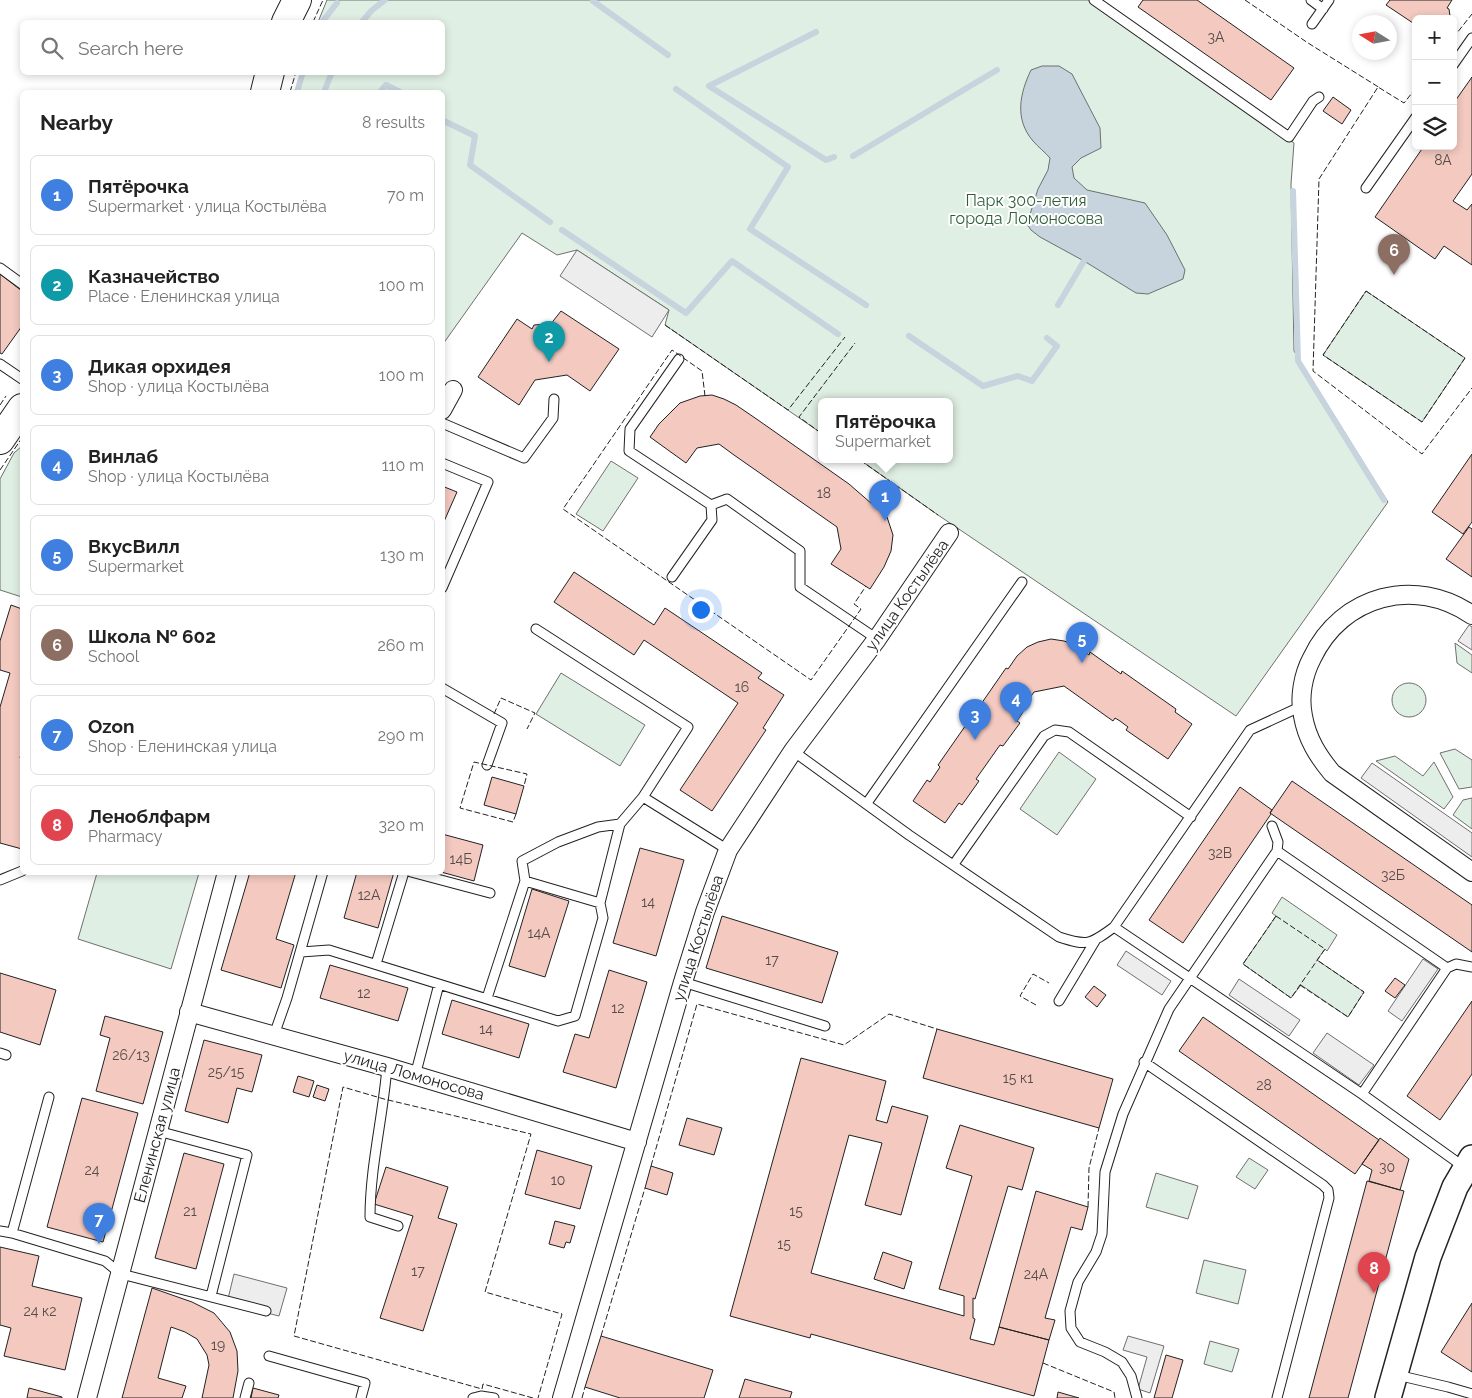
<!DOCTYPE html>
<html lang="en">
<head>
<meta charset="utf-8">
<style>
	:root { --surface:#fff; --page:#f6f6f6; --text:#222; --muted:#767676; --line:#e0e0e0; --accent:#0f766e }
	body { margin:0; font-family:Raleway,sans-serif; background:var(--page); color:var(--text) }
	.controls { position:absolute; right:15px; top:15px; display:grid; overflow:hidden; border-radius:8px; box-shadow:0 2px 8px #0003 }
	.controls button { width:45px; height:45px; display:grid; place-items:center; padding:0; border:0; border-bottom:1px solid var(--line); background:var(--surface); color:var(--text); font:25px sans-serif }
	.compass { position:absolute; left:1352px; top:15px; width:45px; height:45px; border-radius:50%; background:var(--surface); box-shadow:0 2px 8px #0003; rotate:281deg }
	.you { position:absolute; left:700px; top:609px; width:18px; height:18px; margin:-12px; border:4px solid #fff; border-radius:50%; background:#1a73e8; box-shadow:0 0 0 8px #1a73e833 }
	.badge { display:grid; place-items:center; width:32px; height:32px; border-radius:50%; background:var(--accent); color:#fff; font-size:16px; font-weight:700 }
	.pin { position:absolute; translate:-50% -41px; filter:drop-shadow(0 1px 2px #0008) }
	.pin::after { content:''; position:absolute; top:26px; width:18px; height:15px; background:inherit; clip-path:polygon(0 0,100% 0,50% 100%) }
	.popup { position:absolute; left:818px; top:398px; width:135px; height:65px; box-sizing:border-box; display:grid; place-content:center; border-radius:8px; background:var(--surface); filter:drop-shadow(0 1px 4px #0005); font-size:16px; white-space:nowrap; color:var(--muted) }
	.popup b { font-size:19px; color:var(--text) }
	.popup::after { content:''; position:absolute; left:50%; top:100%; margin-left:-10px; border:10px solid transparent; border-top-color:var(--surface) }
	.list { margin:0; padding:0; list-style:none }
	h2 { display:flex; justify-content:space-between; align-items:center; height:65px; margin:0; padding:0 20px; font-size:21px }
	h2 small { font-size:16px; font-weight:400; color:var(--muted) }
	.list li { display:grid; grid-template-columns:32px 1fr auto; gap:15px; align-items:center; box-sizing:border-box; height:80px; margin:0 10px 10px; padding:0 10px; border:1px solid var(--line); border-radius:8px }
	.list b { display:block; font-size:19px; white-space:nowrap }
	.list p { margin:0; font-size:16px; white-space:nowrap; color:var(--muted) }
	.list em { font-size:16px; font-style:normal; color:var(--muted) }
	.icon { flex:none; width:28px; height:28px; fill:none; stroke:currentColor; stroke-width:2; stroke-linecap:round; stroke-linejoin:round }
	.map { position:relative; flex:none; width:1472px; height:1398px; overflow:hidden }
	.search { position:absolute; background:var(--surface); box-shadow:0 2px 8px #0003; left:20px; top:20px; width:425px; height:55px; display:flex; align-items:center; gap:12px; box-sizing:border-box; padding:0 18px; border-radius:8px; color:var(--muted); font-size:19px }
	.panel { position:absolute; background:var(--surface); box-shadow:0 2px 8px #0003; left:20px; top:90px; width:425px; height:785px; border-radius:8px }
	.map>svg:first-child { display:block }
	.green { fill:#e0efe3; stroke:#6f6f6f }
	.parking { fill:#ededed; stroke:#6f6f6f }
	.water { fill:#c7d3dd; stroke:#6f6f6f }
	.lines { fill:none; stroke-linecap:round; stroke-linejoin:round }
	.stream { stroke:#c7d3dd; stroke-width:6 }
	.building { fill:#f3c9c0; stroke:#222 }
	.service-casing { stroke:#222; stroke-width:11 }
	.minor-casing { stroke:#222; stroke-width:20 }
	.secondary-casing { stroke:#222; stroke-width:28 }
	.primary-casing { stroke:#222; stroke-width:30 }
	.service { stroke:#fff; stroke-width:9 }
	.minor { stroke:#fff; stroke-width:18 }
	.secondary { stroke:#fff; stroke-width:25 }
	.primary { stroke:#fff; stroke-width:28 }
	.fence { stroke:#222; stroke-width:1; stroke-dasharray:6 2.5; stroke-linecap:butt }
	.labels { text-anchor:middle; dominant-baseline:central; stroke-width:4; stroke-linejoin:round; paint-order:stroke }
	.number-label { font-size:14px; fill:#564c4a }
	.park-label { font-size:16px; fill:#2f5e38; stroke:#fff }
	.street-label { font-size:16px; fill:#222; stroke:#fff }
</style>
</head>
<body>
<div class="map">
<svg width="1472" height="1398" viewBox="0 0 1472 1398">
	<rect width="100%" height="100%" fill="#fff"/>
	<path class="green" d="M327 0H1089L1294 143 1291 184 1294 351 1388 502 1236 716 938 515 860 460H949V402H821V433L665 325 669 310 577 250 557 255 522 233 443 344 442 92H296L301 73 442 72V22H318Z
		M1366 291 1465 358 1422 422 1323 355Z
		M22 446V597L0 590V479L14 453Z
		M611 461 638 478 603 531 576 514Z
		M1455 643 1472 655V673L1457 663Z
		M561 673 645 725 620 766 536 714Z
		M1392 700a17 17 0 1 1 34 0a17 17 0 1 1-34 0Z
		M1455 749 1472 760V787L1459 789 1440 753Z
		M1059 752 1096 779 1057 835 1020 809Z
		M1395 756 1423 776 1434 762 1453 797 1444 809 1376 761Z
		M1472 798V829L1453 815 1463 800Z
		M97 873H199L171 969 78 939Z
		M1282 897 1337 935 1327 951 1325 949 1317 960 1364 992 1348 1017 1301 985 1291 998 1243 964 1276 916 1272 913Z
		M1249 1158 1268 1170 1255 1189 1236 1177Z
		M1156 1173 1198 1186 1188 1219 1146 1207Z
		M1204 1260 1246 1270 1238 1304 1196 1293Z
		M1210 1341 1239 1349 1232 1372 1204 1364Z"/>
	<path class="parking" d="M577 250 669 310 652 337 560 276Z
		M1469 625 1472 627V650L1458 641Z
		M1372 763 1472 833V857L1361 778Z
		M1126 951 1171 981 1162 995 1117 965Z
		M1423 959 1438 969 1402 1021 1388 1011Z
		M1239 979 1300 1020 1289 1036 1229 995Z
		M1327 1033 1374 1065 1359 1085 1313 1053Z
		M234 1274 287 1288 279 1316 227 1303Z
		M1128 1336 1164 1346 1150 1393 1138 1389 1147 1357 1123 1350Z"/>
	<path class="water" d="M1042 66H1059L1072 74 1100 128 1101 148 1081 158 1072 167 1074 178 1087 190 1145 203 1167 235 1185 270 1183 279 1148 294 1136 293 1084 261 1040 237 1031 230 1027 224 1038 189 1048 170 1050 158C1045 152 1038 147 1033 141 1014 119 1020 93 1031 70Z"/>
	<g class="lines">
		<path class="stream" d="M593 1 668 55
			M322 22 337 3
			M362 22 371 11 385 0
			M709 86 826 160 834 157
			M709 86 816 32
			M676 89 788 167 750 229 866 305
			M297 92 303 72
			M324 92 332 72
			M380 92 386 85 400 92
			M442 120 475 136 470 165 550 222
			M853 156 997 70
			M1293 191 1298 361 1384 500
			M562 230 686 313 732 261 838 334
			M1058 305 1084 261
			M909 336 983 386 1018 376 1032 381 1057 346 1047 338"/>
	</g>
	<path class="building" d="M1143 0H1197L1294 68 1271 100 1138 7Z
		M1390 0H1452L1447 8 1449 9 1450 16 1448 19H1416V25L1386 5Z
		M1472 77V174L1453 201 1467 210 1472 204V265L1444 246 1435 259 1375 217 1424 146H1453V104Z
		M1333 97 1351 110 1342 124 1323 111Z
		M0 274 22 291V326L2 354 0 353Z
		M561 311 619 349 590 391 567 375 535 380 519 405 478 377 517 319 532 329 534 325 547 324 550 325Z
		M712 395 724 399 736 405 758 420 849 484 887 517 893 535 891 551 884 567 870 589 831 564 841 549 837 527 734 455 719 444 697 448 686 463 650 437 659 424 680 403 700 396Z
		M1472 454V522L1463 534 1432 512Z
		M442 486 457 492 442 526Z
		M1469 527 1472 529V577L1446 559Z
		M574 572 654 625 665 608 762 673 758 678 784 695 763 728 766 730 712 811 680 790 738 703 644 640 634 655 554 602Z
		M11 605 22 609V750L20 758 22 759V849L0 843V707L10 673 0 670V641Z
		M1051 639 1064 641 1076 645 1089 655 1090 652 1121 674 1122 671 1176 709 1175 712 1192 724 1168 759 1126 730 1128 727 1120 721 1115 718 1113 721 1064 686 1034 692 1027 702 1029 703 1017 721 1020 723 1003 746 1000 745 976 779 979 781 962 805 959 803 945 823 913 801 927 780 930 782 940 767 938 765 968 722 970 724 981 708 979 707 1006 668 1008 669 1017 656 1027 647 1038 642Z
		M492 777 524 786 516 814 484 805Z
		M1292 781 1472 905V952L1270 813Z
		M1240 787 1272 810 1270 813 1271 814 1183 943 1149 920Z
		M442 834 483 845 474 881 441 872H442Z
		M640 848 684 860 656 956 613 943Z
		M250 872H296L276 939 294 945 281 988 221 970Z
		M357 872H394L378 928 344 918Z
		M532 889 569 901 545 977 509 966Z
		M722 916 838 952 822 1003 706 968Z
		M330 965 408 988 398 1021 320 998Z
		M609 970 647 982 616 1088 563 1072 575 1034 589 1038Z
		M0 973 56 990 40 1045 0 1032Z
		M1395 978 1405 985 1395 998 1385 991Z
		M1094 986 1106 995 1097 1007 1085 997Z
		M452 1000 529 1024 519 1058 442 1034Z
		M1472 1001V1074L1440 1120 1407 1096Z
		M105 1016 163 1032 143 1104 96 1091 110 1038 100 1035Z
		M1203 1017 1379 1140 1355 1174 1179 1051Z
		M937 1029 1113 1079 1099 1128 923 1078Z
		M204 1040 262 1055 252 1092 237 1088 228 1123 185 1111Z
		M801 1058 886 1081 876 1120 887 1123 892 1106 928 1116 901 1215 865 1205 882 1143 849 1135 811 1273 964 1316V1296L939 1289 972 1176 946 1168 960 1125 1034 1148 1022 1190 1008 1186 975 1299 973 1298V1318L975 1319 970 1339 994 1345 999 1327 1049 1340 1034 1396 811 1334 810 1338 730 1316Z
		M298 1076 314 1081 309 1097 293 1092Z
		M317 1085 329 1089 325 1101 313 1097Z
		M82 1098 138 1113 103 1242 47 1227Z
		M687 1118 722 1128 714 1155 679 1145Z
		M1380 1138 1409 1159 1400 1190 1369 1181 1372 1170 1362 1164Z
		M537 1150 592 1166 580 1209 525 1194Z
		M184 1153 224 1164 196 1269 155 1258Z
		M651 1166 673 1173 667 1195 645 1188Z
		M386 1167 448 1187 438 1218 457 1224 423 1331 380 1318 413 1216 374 1204Z
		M1367 1181 1404 1191 1348 1398H1309Z
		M1036 1191 1088 1207 1082 1230 1071 1227 1045 1318 1055 1320 1049 1340 999 1327Z
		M555 1221 575 1226 570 1243 566 1242 564 1248 549 1244Z
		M0 1247 39 1256 32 1286 82 1298 65 1370 4 1356 11 1328 0 1325Z
		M883 1252 912 1262 904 1289 874 1279Z
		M152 1288 192 1302 214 1313 230 1332 237 1351 238 1371 233 1398H202L209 1365 207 1355 197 1339 185 1332 171 1327 158 1378 186 1386 182 1398H122Z
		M1472 1303V1372L1441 1352Z
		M601 1336 713 1370 704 1398H620L585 1387Z
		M1166 1355 1183 1360 1172 1398H1154Z
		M745 1379 792 1392 790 1398H739Z
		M29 1388 62 1397V1398H27Z
		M253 1388 279 1395 278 1398H251Z
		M1058 1392 1079 1398H1057Z"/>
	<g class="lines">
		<defs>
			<path id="service" d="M1094 0 1289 137 1313 101 1319 97
				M1311 0 1323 9
				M1312 24 1329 0
				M1453 65 1472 38
				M1366 188 1416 117
				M0 268 22 284
				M679 359 630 429 629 451 711 505 727 499 800 551V587L877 639
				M0 364 22 379
				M442 423 524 458 553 418 554 399
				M442 463 488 482 442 588
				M672 577 712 520 711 505
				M442 688 502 723 487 765
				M793 751 909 835 1059 937C1087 946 1090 945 1114 927L1250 730 1302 706
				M643 797 728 850
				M867 803 1022 582
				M1277 851 1447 968
				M954 864 1044 736 1055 730 1069 732 1191 817
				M411 872 490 893
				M0 880 22 871
				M525 881 600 903
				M1114 927 1362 1094 1464 1167
				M301 952 329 950 558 1021 575 1016 603 918 600 903 620 824 643 797 688 727 536 629
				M376 964 404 872
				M683 982 825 1026
				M487 998 525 881 522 861 558 842 598 827 620 824
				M1059 1001 1095 941
				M274 1035 287 998 323 872
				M0 1053 6 1055
				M1144 1062 1323 1185 1328 1190 1329 1198 1277 1398
				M387 1067C383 1117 370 1167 370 1217L398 1226
				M415 1076 439 984
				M1362 1094 1447 968 1456 964 1472 967
				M49 1097 12 1233 105 1261 121 1274 266 1311
				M158 1131 247 1155 211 1296
				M0 1231 12 1233
				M269 1356 365 1383 361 1398
				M1397 1375 1448 1387 1472 1394
				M245 1398 249 1383
				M473 1398 481 1396 494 1398
				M1137 1398 1131 1376 1122 1362 1105 1352 1080 1342 1071 1328 1070 1311 1078 1282 1096 1252 1102 1234 1105 1172 1123 1114 1169 1009 1277 851 1278 842 1272 826"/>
			<path id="minor" d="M442 410 453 390
				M1472 615C1415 576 1342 595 1312 658 1303 675 1299 697 1303 716 1307 739 1318 756 1332 773L1472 872
				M189 1012 387 1067 637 1142
				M87 1398 227 872
				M562 1398 683 982 705 912 728 850 793 751 877 639 949 533"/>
			<path id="secondary" d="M1388 1398 1428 1257 1455 1187 1472 1158"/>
			<path id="primary" d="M286 22 297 0
				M265 92 270 72
				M0 440 22 408"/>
		</defs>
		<use href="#service" class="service-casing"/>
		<use href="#minor" class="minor-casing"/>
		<use href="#secondary" class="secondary-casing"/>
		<use href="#primary" class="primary-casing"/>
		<use href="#service" class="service"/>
		<use href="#minor" class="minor"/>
		<use href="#secondary" class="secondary"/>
		<use href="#primary" class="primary"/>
		<path class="fence" d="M1245 0 1308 43 1380 88
			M313 22 323 0
			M1453 38 1472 14
			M1416 88 1404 103 1378 87 1319 179 1313 371 1422 454 1472 388
			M290 92 296 72
			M1366 291 1465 358 1422 422 1323 355Z
			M665 325 788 410 845 337
			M705 396 702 371 672 350 563 509 811 680 861 609 854 604 866 586
			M0 405 6 396
			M821 433 799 417 855 343
			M860 460 938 515
			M0 470 22 438
			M494 714 501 698 535 713 527 729
			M516 814 513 822 460 808 474 762 527 774 524 786
			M1276 916 1325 949 1291 998 1243 964Z
			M1300 985 1348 1017 1364 992 1317 960
			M1036 1005 1020 996 1033 974 1049 983
			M651 1166 697 1004 844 1045 889 1014 937 1029
			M1088 1207 1089 1168 1099 1128
			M601 1336 645 1188
			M1043 1363 1114 1392 1115 1398
			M533 1398 483 1384 482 1389 294 1336 343 1087 384 1099 531 1134 485 1292 562 1314 538 1398
			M582 1398 585 1387"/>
	</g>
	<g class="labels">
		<g class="number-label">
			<text x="1216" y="37">3А</text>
			<text x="1443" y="160">8А</text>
			<text x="824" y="493">18</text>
			<text x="742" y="687">16</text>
			<text x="1220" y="853">32В</text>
			<text x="461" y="859">14Б</text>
			<text x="1393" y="875">32Б</text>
			<text x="369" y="895">12А</text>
			<text x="648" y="902">14</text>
			<text x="539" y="933">14А</text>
			<text x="772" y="960">17</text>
			<text x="364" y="993">12</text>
			<text x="618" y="1008">12</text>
			<text x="486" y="1029">14</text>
			<text x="131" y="1055">26/13</text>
			<text x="226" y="1072">25/15</text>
			<text x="1018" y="1078">15 к1</text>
			<text x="1264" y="1085">28</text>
			<text x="1387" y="1167">30</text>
			<text x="92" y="1170">24</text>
			<text x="558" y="1180">10</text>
			<text x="190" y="1211">21</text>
			<text x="796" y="1211">15</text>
			<text x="784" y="1244">15</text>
			<text x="418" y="1271">17</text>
			<text x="1036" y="1274">24А</text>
			<text x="40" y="1311">24 к2</text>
			<text x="218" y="1345">19</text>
		</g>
		<g class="park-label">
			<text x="1026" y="200">Парк 300-летия<tspan x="1026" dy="18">города Ломоносова</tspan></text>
		</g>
		<g class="street-label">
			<text transform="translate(907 595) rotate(-55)">улица Костылёва</text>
			<text transform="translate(698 938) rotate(-72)">улица Костылёва</text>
			<text transform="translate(414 1075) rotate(16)">улица Ломоносова</text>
			<text transform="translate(157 1135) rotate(-75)">Еленинская улица</text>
		</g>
	</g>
</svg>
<div class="controls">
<button>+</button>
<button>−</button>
<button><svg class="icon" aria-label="layers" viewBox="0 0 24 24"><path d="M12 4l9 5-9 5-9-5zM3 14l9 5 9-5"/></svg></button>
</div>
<svg class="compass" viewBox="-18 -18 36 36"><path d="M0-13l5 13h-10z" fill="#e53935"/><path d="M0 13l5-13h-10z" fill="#767676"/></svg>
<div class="you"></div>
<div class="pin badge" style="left:885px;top:521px;background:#3f7fe0">1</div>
<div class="popup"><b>Пятёрочка</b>Supermarket</div>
<div class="pin badge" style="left:549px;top:362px;background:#0f9aa8">2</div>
<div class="pin badge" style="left:975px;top:740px;background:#3f7fe0">3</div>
<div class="pin badge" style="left:1016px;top:723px;background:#3f7fe0">4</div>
<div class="pin badge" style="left:1082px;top:663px;background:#3f7fe0">5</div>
<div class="pin badge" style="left:1394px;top:275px;background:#8d6e63">6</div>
<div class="pin badge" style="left:99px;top:1244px;background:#3f7fe0">7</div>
<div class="pin badge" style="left:1374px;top:1293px;background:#e0444e">8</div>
<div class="search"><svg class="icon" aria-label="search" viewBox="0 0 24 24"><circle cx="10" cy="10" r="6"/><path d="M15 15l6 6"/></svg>Search here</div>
<section class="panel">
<h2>Nearby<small>8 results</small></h2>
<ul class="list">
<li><span class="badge" style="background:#3f7fe0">1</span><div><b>Пятёрочка</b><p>Supermarket · улица Костылёва</p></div><em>70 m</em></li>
<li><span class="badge" style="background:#0f9aa8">2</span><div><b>Казначейство</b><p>Place · Еленинская улица</p></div><em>100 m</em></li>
<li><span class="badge" style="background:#3f7fe0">3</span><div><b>Дикая орхидея</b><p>Shop · улица Костылёва</p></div><em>100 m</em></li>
<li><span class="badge" style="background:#3f7fe0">4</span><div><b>Винлаб</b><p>Shop · улица Костылёва</p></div><em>110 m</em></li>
<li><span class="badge" style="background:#3f7fe0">5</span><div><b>ВкусВилл</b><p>Supermarket</p></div><em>130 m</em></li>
<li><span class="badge" style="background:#8d6e63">6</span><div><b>Школа № 602</b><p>School</p></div><em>260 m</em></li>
<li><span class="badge" style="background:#3f7fe0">7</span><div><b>Ozon</b><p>Shop · Еленинская улица</p></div><em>290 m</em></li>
<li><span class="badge" style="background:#e0444e">8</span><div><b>Леноблфарм</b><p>Pharmacy</p></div><em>320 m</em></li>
</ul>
</section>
</div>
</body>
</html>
